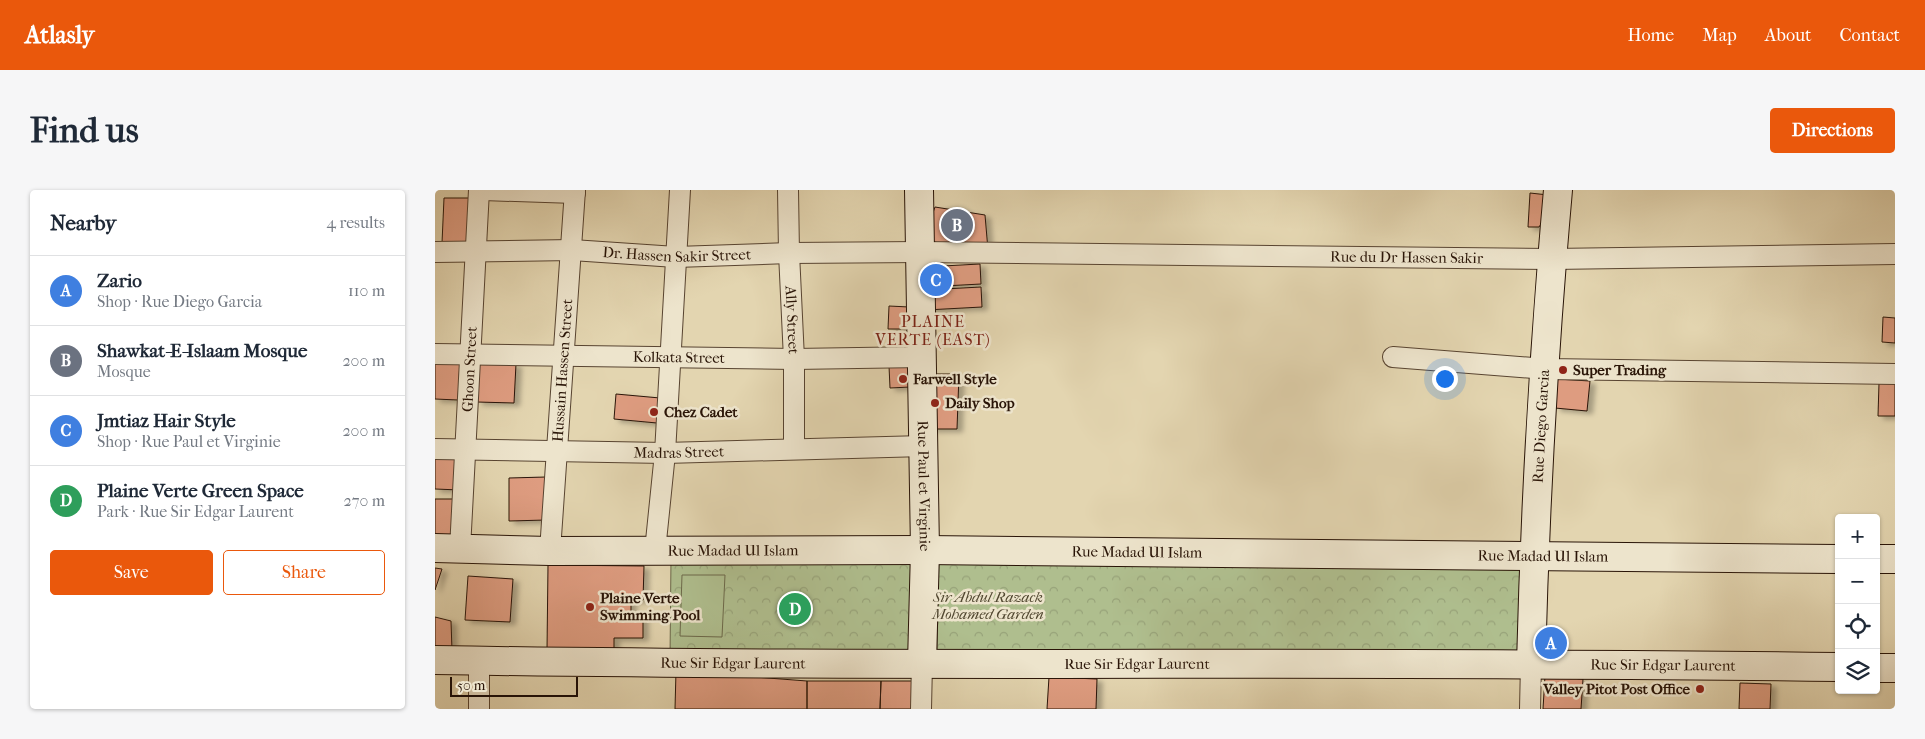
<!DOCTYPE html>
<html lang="en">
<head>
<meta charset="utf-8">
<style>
	:root { --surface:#fff; --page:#f6f6f7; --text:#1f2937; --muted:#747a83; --line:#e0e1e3; --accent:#ea580c }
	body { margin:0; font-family:"IM FELL French Canon",serif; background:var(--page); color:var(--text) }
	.controls { position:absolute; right:15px; bottom:15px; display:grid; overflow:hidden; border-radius:5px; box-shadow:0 1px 4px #0004 }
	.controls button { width:45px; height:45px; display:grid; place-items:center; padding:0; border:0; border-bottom:1px solid var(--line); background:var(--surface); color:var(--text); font:25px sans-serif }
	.scale { position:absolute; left:15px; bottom:12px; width:128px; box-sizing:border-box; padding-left:5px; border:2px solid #291407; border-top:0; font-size:14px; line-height:18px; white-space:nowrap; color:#291407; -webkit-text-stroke:4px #ede4cc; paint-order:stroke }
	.you { position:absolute; left:1009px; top:188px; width:18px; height:18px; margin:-12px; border:4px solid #fff; border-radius:50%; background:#1a73e8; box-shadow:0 0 0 8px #1a73e833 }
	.badge { display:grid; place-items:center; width:32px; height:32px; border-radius:50%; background:var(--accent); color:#fff; font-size:16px; font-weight:700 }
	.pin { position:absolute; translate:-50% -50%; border:2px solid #fff; box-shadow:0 1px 5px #0006 }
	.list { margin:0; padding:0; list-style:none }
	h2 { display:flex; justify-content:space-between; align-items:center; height:65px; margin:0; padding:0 20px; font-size:21px }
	h2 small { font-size:16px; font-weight:400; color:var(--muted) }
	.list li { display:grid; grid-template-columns:32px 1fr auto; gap:15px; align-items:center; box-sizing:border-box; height:70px; padding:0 20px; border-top:1px solid var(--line) }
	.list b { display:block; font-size:19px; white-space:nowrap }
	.list p { margin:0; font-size:16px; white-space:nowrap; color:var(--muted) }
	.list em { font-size:16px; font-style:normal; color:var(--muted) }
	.actions { display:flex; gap:10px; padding:15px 20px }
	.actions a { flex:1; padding:11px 0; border:1px solid var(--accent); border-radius:5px; text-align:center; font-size:18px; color:var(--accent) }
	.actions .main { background:var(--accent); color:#fff }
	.icon { flex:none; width:28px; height:28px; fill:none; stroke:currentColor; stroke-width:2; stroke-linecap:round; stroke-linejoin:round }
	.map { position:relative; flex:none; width:1460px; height:519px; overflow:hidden; border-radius:5px }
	header { display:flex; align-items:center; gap:30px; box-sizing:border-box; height:70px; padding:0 25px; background:var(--accent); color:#fff }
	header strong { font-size:24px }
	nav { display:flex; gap:28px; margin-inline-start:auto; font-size:18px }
	.intro { display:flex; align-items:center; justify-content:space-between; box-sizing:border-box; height:120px; padding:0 30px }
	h1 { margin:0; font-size:35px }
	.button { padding:12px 22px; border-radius:5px; background:var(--accent); color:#fff; font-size:18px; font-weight:700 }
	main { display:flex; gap:30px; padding:0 30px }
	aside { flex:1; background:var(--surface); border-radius:5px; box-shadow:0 1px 4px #0004 }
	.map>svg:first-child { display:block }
	.park { fill:url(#park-crowns); stroke:#6c694a }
	.pitch { fill:#afbe8e; stroke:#6c694a }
	.building { fill:#de9c80; stroke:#291407; filter:url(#shadow) }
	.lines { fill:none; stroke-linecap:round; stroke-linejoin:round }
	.street-casing { stroke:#584431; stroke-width:22 }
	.secondary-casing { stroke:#291407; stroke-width:30 }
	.street { stroke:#ede4cc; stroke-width:20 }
	.secondary { stroke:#ede4cc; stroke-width:28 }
	.poi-dot { fill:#8f2418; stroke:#ede4cc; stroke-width:2 }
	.labels { text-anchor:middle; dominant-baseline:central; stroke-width:5; stroke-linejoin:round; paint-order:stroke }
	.street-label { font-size:15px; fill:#291407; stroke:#ede4cc }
	.poi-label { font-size:15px; font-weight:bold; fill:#291407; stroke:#ede4cc; text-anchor:start }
	.park-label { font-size:15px; font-style:italic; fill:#514730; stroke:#ede4cc }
	.neighbourhood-label { font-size:16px; letter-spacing:1px; fill:#7a1f14; stroke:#ede4cc }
</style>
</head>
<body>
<header>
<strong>Atlasly</strong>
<nav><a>Home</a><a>Map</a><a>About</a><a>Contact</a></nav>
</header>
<div class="intro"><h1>Find us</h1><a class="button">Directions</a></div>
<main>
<aside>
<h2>Nearby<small>4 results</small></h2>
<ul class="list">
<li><span class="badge" style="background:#3f7fe0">A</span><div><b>Zario</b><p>Shop · Rue Diego Garcia</p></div><em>110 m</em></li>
<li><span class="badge" style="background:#6b7280">B</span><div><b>Shawkat-E-Islaam Mosque</b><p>Mosque</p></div><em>200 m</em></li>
<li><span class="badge" style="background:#3f7fe0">C</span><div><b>Jmtiaz Hair Style</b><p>Shop · Rue Paul et Virginie</p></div><em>200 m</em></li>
<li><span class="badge" style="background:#2e9e5b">D</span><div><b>Plaine Verte Green Space</b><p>Park · Rue Sir Edgar Laurent</p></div><em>270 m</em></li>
</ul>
<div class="actions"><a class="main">Save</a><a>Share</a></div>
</aside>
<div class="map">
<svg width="1460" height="519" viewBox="0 0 1460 519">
	<defs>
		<pattern id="park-crowns" width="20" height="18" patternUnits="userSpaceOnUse" patternTransform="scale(1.25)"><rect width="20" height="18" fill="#afbe8e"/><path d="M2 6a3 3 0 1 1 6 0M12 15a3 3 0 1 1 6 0" fill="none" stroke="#97a279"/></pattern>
		<filter id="shadow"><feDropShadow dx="5.5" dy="3" stdDeviation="2.5" flood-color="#0004"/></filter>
	</defs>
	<rect width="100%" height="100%" fill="#e3d5b0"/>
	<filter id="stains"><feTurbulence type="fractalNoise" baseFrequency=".004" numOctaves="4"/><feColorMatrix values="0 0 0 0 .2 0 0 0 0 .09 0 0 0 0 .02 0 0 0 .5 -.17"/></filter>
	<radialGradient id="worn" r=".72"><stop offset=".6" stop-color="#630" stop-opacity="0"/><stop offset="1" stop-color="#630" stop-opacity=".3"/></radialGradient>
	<path class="park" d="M504 364 1090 371V463L502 465Z
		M236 368 486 370 485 470 235 468Z"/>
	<path class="pitch" d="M247 385H290L287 447 245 446Z"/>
	<path class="building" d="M1095 3 1113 5 1112 25 1104 37H1093Z
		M9 8H38L37 53H7Z
		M500 17 550 25 553 60H512L490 45Z
		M545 74 546 94 490 97 489 77Z
		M546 97 547 117 491 120 490 100Z
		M454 116 474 117 473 139H453Z
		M1448 127 1460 128V153L1447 152Z
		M0 170 25 171 23 210 0 209Z
		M44 173 81 174 79 213 42 212Z
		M474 174 475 197 455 198 454 176Z
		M496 184H524L522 239H495Z
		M1122 189 1155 191 1152 221 1120 218Z
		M1444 193H1460V226H1443Z
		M181 204 225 208 222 233 179 229Z
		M0 264H26L25 300 0 299Z
		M111 287V330L74 331V288Z
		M0 309H19L18 345 0 344Z
		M113 375 209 376 208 410H196V424H208V448H179V460H112Z
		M0 378 7 379 0 400Z
		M33 386 78 389 75 432 30 430Z
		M0 427 16 431 17 461 0 460Z
		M241 481 372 491V519H240Z
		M1110 486 1148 489 1146 519H1108Z
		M614 487 662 489 661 519H612Z
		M372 491H446L445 519H372Z
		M446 491H483L480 519H445Z
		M1305 493 1336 494 1335 519H1304Z"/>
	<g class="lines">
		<defs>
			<g id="street">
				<path d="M48 0 140 3"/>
				<path id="s1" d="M353 0 354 63 359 169V259"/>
				<path id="s2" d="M0 62 137 60 241 67 354 63 485 62 1117 69 1460 64"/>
				<path id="s3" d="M0 164 359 169 487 167"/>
				<path d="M958 167 1111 179 1460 184"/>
				<path id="s4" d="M0 259 230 263 489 256"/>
				<path id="s5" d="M25 359 44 0"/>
				<path id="s6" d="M115 361 140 0"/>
				<path d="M220 361 230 263 245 0"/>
				<path d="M44 470V519"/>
				<path d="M486 519 487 473"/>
				<path d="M1095 519 1096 474"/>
			</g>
			<g id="secondary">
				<path id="s7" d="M484 0 490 360 487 473"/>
				<path id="s8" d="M0 358 115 361 490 360 1404 369"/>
				<path d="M1441 369H1460"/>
				<path id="s9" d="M0 470C468 478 936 470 1404 477"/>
				<path id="s10" d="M1096 474C1100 316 1109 157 1123 0"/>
				<path d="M1441 478H1460"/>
			</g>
		</defs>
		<use href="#street" class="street-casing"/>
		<use href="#secondary" class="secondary-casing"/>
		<use href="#street" class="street"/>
		<use href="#secondary" class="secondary"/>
	</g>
	<g class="poi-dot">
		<circle cx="1128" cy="180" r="5"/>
		<circle cx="468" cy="189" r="5"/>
		<circle cx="500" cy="213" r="5"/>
		<circle cx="219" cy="222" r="5"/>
		<circle cx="155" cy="417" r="5"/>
		<circle cx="1265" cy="499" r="5"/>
	</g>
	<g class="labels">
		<g class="street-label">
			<text stroke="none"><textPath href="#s2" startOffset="242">Dr. Hassen Sakir Street</textPath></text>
			<text stroke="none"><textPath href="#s2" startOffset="972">Rue du Dr Hassen Sakir</textPath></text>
			<text stroke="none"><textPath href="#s1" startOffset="130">Ally Street</textPath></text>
			<text stroke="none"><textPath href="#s3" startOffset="244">Kolkata Street</textPath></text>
			<text stroke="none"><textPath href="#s5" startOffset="180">Ghoon Street</textPath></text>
			<text stroke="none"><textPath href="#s6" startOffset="181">Hussain Hassen Street</textPath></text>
			<text stroke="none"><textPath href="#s10" startOffset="238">Rue Diego Garcia</textPath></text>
			<text stroke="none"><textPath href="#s4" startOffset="244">Madras Street</textPath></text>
			<text stroke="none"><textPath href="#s7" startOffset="296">Rue Paul et Virginie</textPath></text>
			<text stroke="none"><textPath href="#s8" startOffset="298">Rue Madad Ul Islam</textPath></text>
			<text stroke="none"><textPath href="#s8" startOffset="702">Rue Madad Ul Islam</textPath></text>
			<text stroke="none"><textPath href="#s8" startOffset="1108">Rue Madad Ul Islam</textPath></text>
			<text stroke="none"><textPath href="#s9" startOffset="298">Rue Sir Edgar Laurent</textPath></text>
			<text stroke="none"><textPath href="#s9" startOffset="702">Rue Sir Edgar Laurent</textPath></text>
			<text stroke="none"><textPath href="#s9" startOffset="1228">Rue Sir Edgar Laurent</textPath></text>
		</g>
		<g class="poi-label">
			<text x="1138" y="180">Super Trading</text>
			<text x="478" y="189">Farwell Style</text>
			<text x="510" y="213">Daily Shop</text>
			<text x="229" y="222">Chez Cadet</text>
			<text x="165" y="408">Plaine Verte<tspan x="165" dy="17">Swimming Pool</tspan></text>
			<text x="1255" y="499" text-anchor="end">Valley Pitot Post Office</text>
		</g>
		<g class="park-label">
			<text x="553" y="407">Sir Abdul Razack<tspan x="553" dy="17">Mohamed Garden</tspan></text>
		</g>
		<g class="neighbourhood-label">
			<text x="498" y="131">PLAINE<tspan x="498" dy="18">VERTE (EAST)</tspan></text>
		</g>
	</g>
	<rect width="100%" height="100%" filter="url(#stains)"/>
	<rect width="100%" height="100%" fill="url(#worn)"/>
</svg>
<div class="controls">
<button>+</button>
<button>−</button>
<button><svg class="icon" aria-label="locate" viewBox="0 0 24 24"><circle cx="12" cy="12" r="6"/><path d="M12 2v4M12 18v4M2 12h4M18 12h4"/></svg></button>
<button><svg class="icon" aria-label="layers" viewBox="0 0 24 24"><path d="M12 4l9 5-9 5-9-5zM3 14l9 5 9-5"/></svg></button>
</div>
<div class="scale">50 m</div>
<div class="you"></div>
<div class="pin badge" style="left:1116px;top:453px;background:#3f7fe0">A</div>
<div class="pin badge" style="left:522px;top:35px;background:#6b7280">B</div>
<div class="pin badge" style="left:501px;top:90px;background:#3f7fe0">C</div>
<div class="pin badge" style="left:360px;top:419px;background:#2e9e5b">D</div>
</div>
</main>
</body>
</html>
